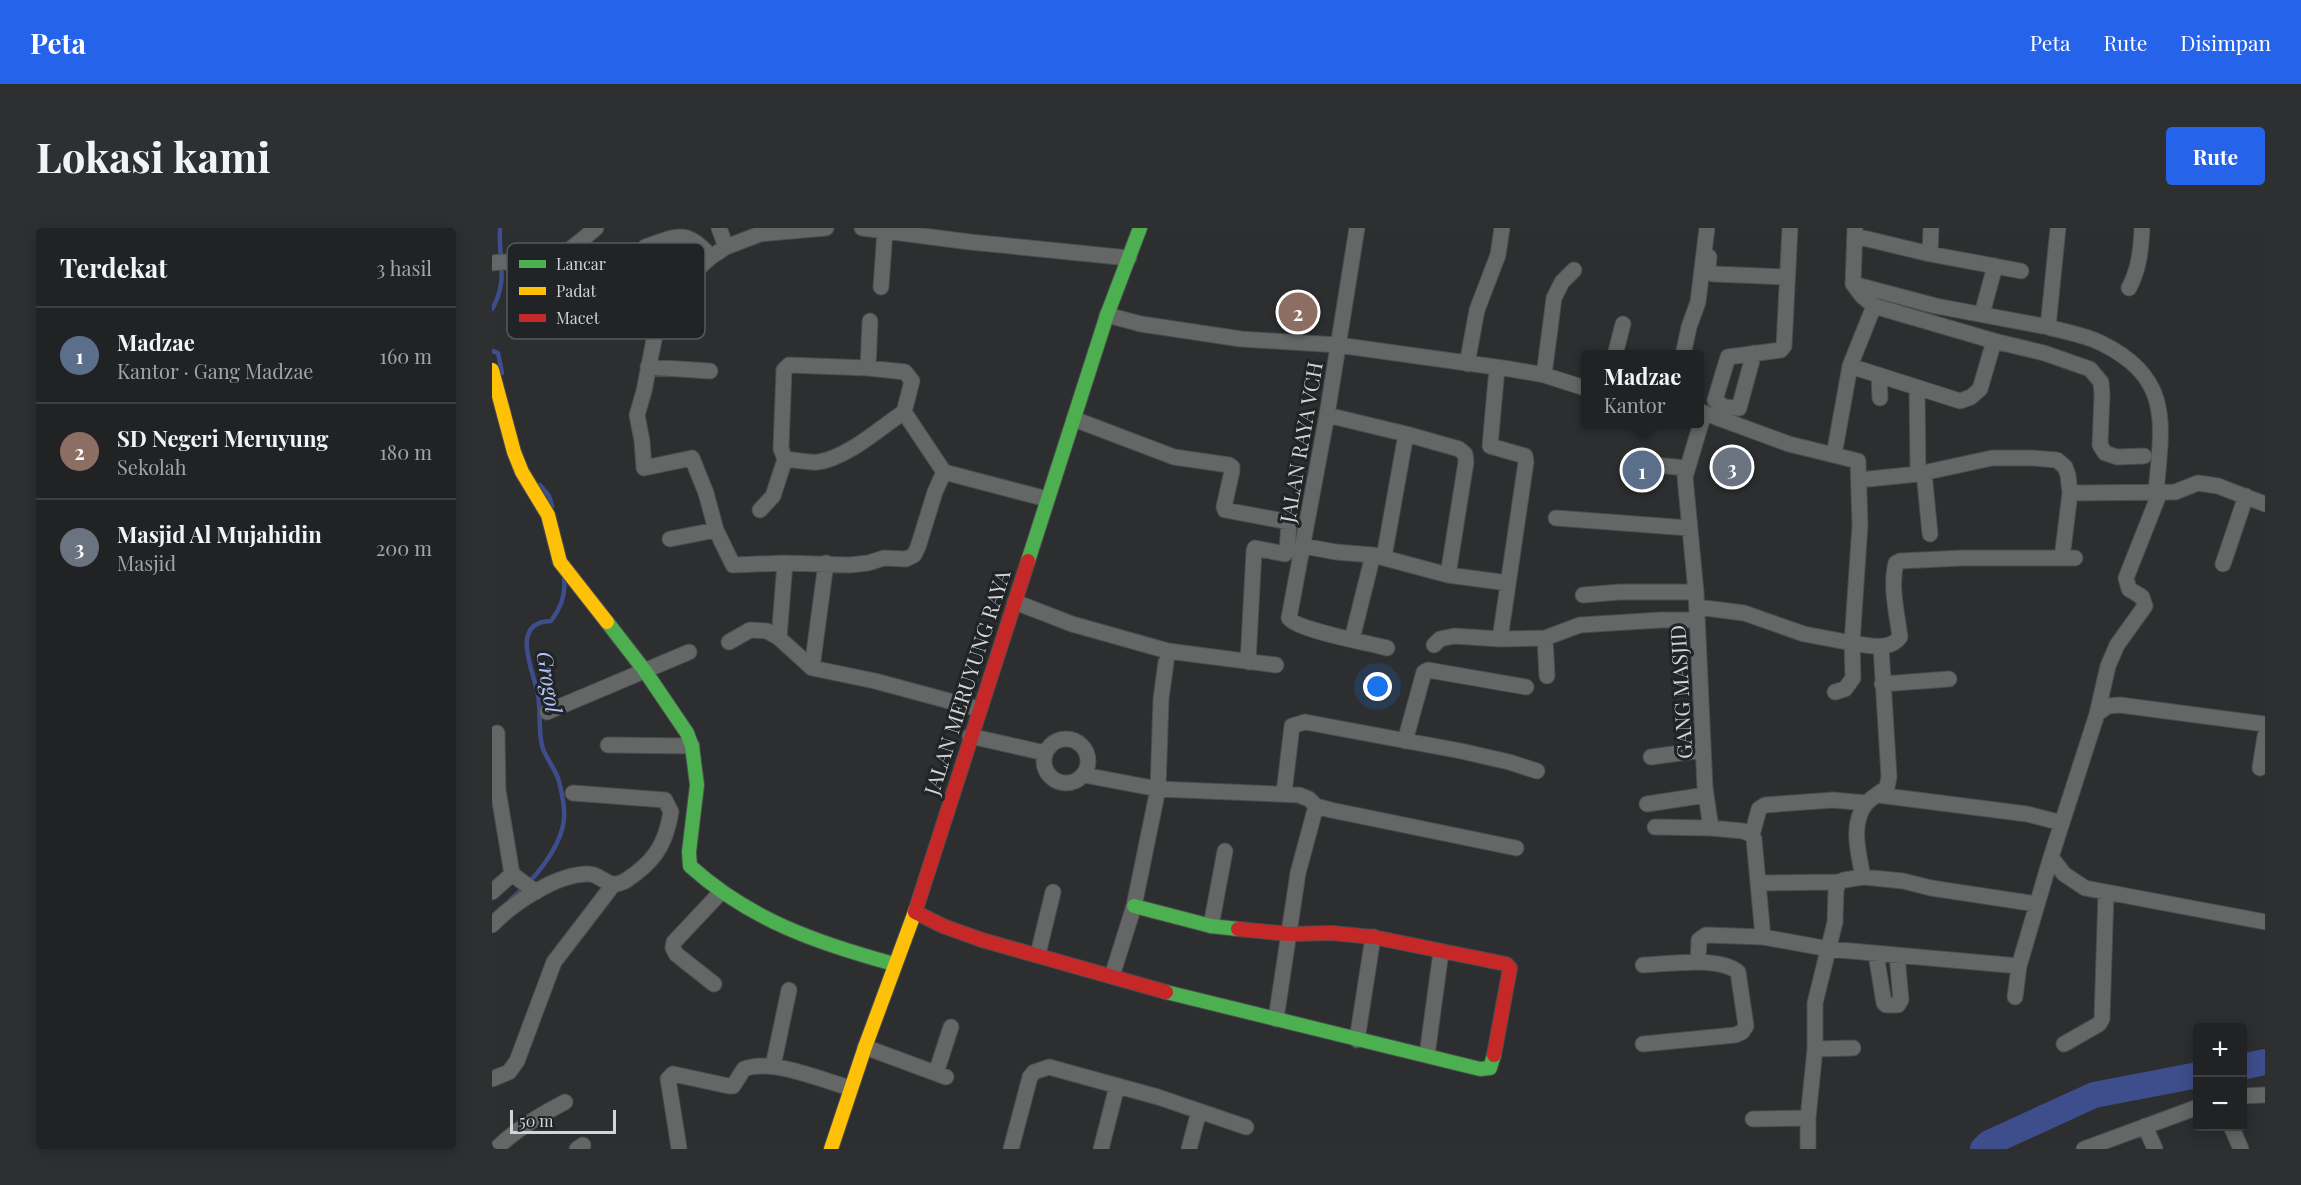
<!DOCTYPE html>
<html lang="id">
<head>
<meta charset="utf-8">
<style>
	:root { --surface:#212223; --page:#2d2f30; --text:#f1f3f6; --muted:#a2a4a6; --line:#3e3f41; --accent:#2563eb }
	body { margin:0; font-family:"Playfair Display",serif; background:var(--page); color:var(--text) }
	.controls { position:absolute; right:18px; bottom:18px; display:grid; overflow:hidden; border-radius:6px; box-shadow:0 3px 15px #0003 }
	.controls button { width:54px; height:54px; display:grid; place-items:center; padding:0; border:0; border-bottom:2px solid var(--line); background:var(--surface); color:var(--text); font:30px sans-serif }
	.scale { position:absolute; left:18px; bottom:15px; width:106px; box-sizing:border-box; padding-left:6px; border:3px solid #d2d4d5; border-top:0; font-size:16px; line-height:21px; white-space:nowrap; color:#d2d4d5; -webkit-text-stroke:4px #212426; paint-order:stroke }
	.you { position:absolute; left:886px; top:459px; width:21px; height:21px; margin:-15px; border:4px solid #fff; border-radius:50%; background:#1a73e8; box-shadow:0 0 0 9px #1a73e833 }
	.badge { display:grid; place-items:center; width:39px; height:39px; border-radius:50%; background:var(--accent); color:#fff; font-size:20px; font-weight:700 }
	.pin { position:absolute; translate:-50% -50%; border:3px solid #fff; box-shadow:0 2px 6px #0006 }
	.popup { position:absolute; left:1089px; top:122px; width:123px; height:78px; box-sizing:border-box; display:grid; place-content:center; border-radius:6px; background:var(--surface); filter:drop-shadow(0 2px 4px #0005); font-size:20px; white-space:nowrap; color:var(--muted) }
	.popup b { font-size:22px; color:var(--text) }
	.popup::after { content:''; position:absolute; left:50%; top:100%; margin-left:-12px; border:12px solid transparent; border-top-color:var(--surface) }
	.list { margin:0; padding:0; list-style:none }
	h2 { display:flex; justify-content:space-between; align-items:center; height:78px; margin:0; padding:0 24px; font-size:26px }
	h2 small { font-size:20px; font-weight:400; color:var(--muted) }
	.list li { display:grid; grid-template-columns:39px 1fr auto; gap:18px; align-items:center; box-sizing:border-box; height:96px; padding:0 24px; border-top:2px solid var(--line) }
	.list b { display:block; font-size:22px; white-space:nowrap }
	.list p { margin:0; font-size:20px; white-space:nowrap; color:var(--muted) }
	.list em { font-size:20px; font-style:normal; color:var(--muted) }
	.map { position:relative; flex:none; width:1773px; height:921px; overflow:hidden; border-radius:6px }
	header { display:flex; align-items:center; gap:36px; box-sizing:border-box; height:84px; padding:0 30px; background:var(--accent); color:#fff }
	header strong { font-size:28px }
	nav { display:flex; gap:33px; margin-inline-start:auto; font-size:21px }
	.intro { display:flex; align-items:center; justify-content:space-between; box-sizing:border-box; height:144px; padding:0 36px }
	h1 { margin:0; font-size:42px }
	.button { padding:15px 27px; border-radius:6px; background:var(--accent); color:#fff; font-size:21px; font-weight:700 }
	main { display:flex; gap:36px; padding:0 36px }
	aside { flex:1; background:var(--surface); border-radius:6px; box-shadow:0 3px 15px #0003 }
	.map>svg:first-child { display:block }
	.lines { fill:none; stroke-linecap:round; stroke-linejoin:round }
	.stream { stroke:#3e4e8c; stroke-width:4.5 }
	.river { stroke:#3e4e8c; stroke-width:26 }
	.street-casing { stroke:#4a4c4d; stroke-width:17 }
	.fast-casing { stroke:#4a4c4d; stroke-width:16 }
	.slow-casing { stroke:#4a4c4d; stroke-width:16 }
	.jam-casing { stroke:#4a4c4d; stroke-width:16 }
	.street { stroke:#656666; stroke-width:15 }
	.fast { stroke:#4caf50; stroke-width:14 }
	.slow { stroke:#ffc107; stroke-width:14 }
	.jam { stroke:#c62828; stroke-width:14 }
	.labels { text-anchor:middle; dominant-baseline:central; stroke-width:6; stroke-linejoin:round; paint-order:stroke }
	.street-label { font-size:21px; fill:#d2d4d5; stroke:#212426 }
	.water-label { font-size:22px; font-style:italic; fill:#b0c3fd; stroke:#212426 }
	.key { fill:#212426; stroke:#56595b; stroke-width:1.5 }
	.key-label { font-size:16px; fill:#d2d4d5 }
</style>
</head>
<body>
<header>
<strong>Peta</strong>
<nav><a>Peta</a><a>Rute</a><a>Disimpan</a></nav>
</header>
<div class="intro"><h1>Lokasi kami</h1><a class="button">Rute</a></div>
<main>
<aside>
<h2>Terdekat<small>3 hasil</small></h2>
<ul class="list">
<li><span class="badge" style="background:#5c6f8a">1</span><div><b>Madzae</b><p>Kantor · Gang Madzae</p></div><em>160 m</em></li>
<li><span class="badge" style="background:#8d6e63">2</span><div><b>SD Negeri Meruyung</b><p>Sekolah</p></div><em>180 m</em></li>
<li><span class="badge" style="background:#6b7280">3</span><div><b>Masjid Al Mujahidin</b><p>Masjid</p></div><em>200 m</em></li>
</ul>
</aside>
<div class="map">
<svg width="1773" height="921" viewBox="0 0 1773 921">
	<rect width="100%" height="100%" fill="#2c2e2f"/>
	<g class="lines">
		<path class="stream" d="M65 44 80 28
			M0 81C17 53 6 30 8 0
			M0 123 6 125 10 145
			M48 257 57 268 60 278
			M18 672C40 654 70 620 72 590 73 579 69 560 66 550 62 540 55 531 51 521 45 503 50 481 45 462 39 438 19 394 59 393 69 380 74 367 72 351"/>
		<path class="river" d="M1750 839 1773 834
			M1491 921 1497 915 1602 867 1706 847"/>
		<defs>
			<path id="street" d="M227 0 234 19
				M370 0 478 14 637 30
				M865 0 835 187 797 390C805 402 877 415 895 420
				M1363 0 1361 56 1370 68 1382 78
				M1566 0 1556 99C1573 104 1593 107 1609 115 1681 150 1670 196 1664 264
				M1363 8 1438 26 1529 43
				M153 19C185 8 194 0 219 29
				M1438 26 1439 0
				M1217 29 1216 42 1221 46 1295 49
				M0 35C17 33 35 35 52 33 72 30 89 12 104 0
				M1361 56 1444 78 1556 99
				M389 59 393 3
				M1637 60C1647 41 1649 22 1650 0
				M1490 86 1503 38
				M615 87 649 96 749 111 846 117 1018 141 1052 147 1093 160
				M1262 125 1247 180 1232 179 1223 172 1236 129 1289 122 1292 118 1298 0
				M1123 127 1131 96
				M1191 127 1197 99 1206 74 1215 0
				M975 136 985 82 1006 27 1010 0
				M1358 138 1468 173 1479 169 1488 161 1502 113
				M156 139 218 143
				M376 140 378 93
				M1005 140 998 218 1033 228 1034 234 1008 411
				M1052 147 1062 70 1070 54 1082 42
				M1387 147 1388 170
				M1425 160 1426 246
				M1207 183 1297 216 1366 233 1368 297 1360 415C1376 417 1397 424 1408 409 1405 386 1398 358 1404 335L1408 333 1470 330H1583
				M412 184C388 200 355 230 326 234 316 235 304 232 293 231L289 221 292 142 297 137 376 140 413 144 420 153 412 184 452 244 555 271
				M1212 185 1193 249 1204 364 1213 560 1219 600 1251 603 1260 607 1262 611 1271 709
				M835 187 914 206 892 329
				M582 191 682 229 737 237 740 239V243L732 279 733 282 797 294 795 324 793 326 763 320 762 323 756 434
				M914 206 967 221 973 226 974 234 956 347
				M1342 227 1358 138 1382 78 1502 113 1552 125 1598 141 1609 154 1610 167 1608 217 1613 225 1625 229 1652 228
				M1143 235 1194 240
				M1432 244 1438 306
				M1367 252 1426 246 1500 230H1541L1565 232 1573 239 1576 247 1578 265 1683 264 1706 255 1726 258 1773 276
				M268 282 281 268 293 231
				M1064 290 1197 300
				M224 302 214 265 200 230 152 240 150 213 145 187 152 163 168 81 176 67 219 29 234 19 268 6 334 0
				M178 311 224 302 241 337 293 335 357 337 376 335 392 330 414 331 422 327 426 319 443 264 452 244
				M811 318 844 324 881 327 956 347 1016 355
				M1570 330 1578 265
				M1731 336 1754 268
				M1091 367 1128 364H1204
				M523 374 580 396 676 423 784 437
				M1205 379 1252 385 1312 406 1360 415 1361 450 1353 461 1343 464
				M287 410 293 335
				M1053 410 1055 448
				M860 411 881 327
				M237 414 258 402 275 403 287 410 320 440 383 453 487 481
				M942 417 948 411 962 408 1008 411 1053 410 1088 397 1169 392H1205
				M320 440 334 335
				M1390 456 1457 451
				M55 484 197 424
				M1605 486 1616 478 1628 477 1773 496
				M5 505 6 562 20 646
				M478 508 553 525
				M552 533a22 22 0 1 1 44 0a22 22 0 1 1-44 0Z
				M913 513 932 444 936 442 1034 459
				M116 517 200 518
				M1159 529 1211 522
				M1768 540 1773 508
				M592 547 666 561 807 567 817 571 824 578 839 582 1024 620
				M792 565 800 498 813 494 969 523 1017 534 1045 543
				M1386 567 1535 586 1570 595
				M1155 576 1214 567
				M1163 599 1219 600
				M1260 607 1267 581 1273 577 1341 572 1374 575
				M1559 629 1572 646 1593 660 1773 694
				M20 646 44 664
				M1371 649 1411 653 1439 660 1545 676
				M1266 655 1347 654
				M0 664 20 646
				M0 697C21 675 66 645 97 646 106 646 114 656 122 656 131 656 136 651 143 646 166 629 174 612 179 584L173 572 81 565
				M719 698 733 623
				M546 726 561 664
				M1384 726 1392 775 1394 777H1406L1409 772 1405 728
				M1206 734 1207 712 1214 707 1271 709 1337 721 1527 738
				M620 748 642 678 666 561 669 471 674 434
				M222 756 184 726 181 720 182 714 229 664
				M1523 769 1527 738 1559 629 1605 486 1616 438 1625 417 1653 378 1650 369 1637 361 1634 350 1668 264
				M784 791 806 645 824 578
				M865 812 881 709
				M1151 816 1243 807 1250 804 1254 798 1246 744C1226 728 1176 736 1151 737
				M1572 816 1607 796 1610 791 1614 665
				M373 819 454 849
				M1323 821 1361 820
				M935 827 949 724
				M281 838 297 762
				M444 845 459 799
				M0 851 17 844 25 833 62 734 121 657
				M1750 868 1773 867
				M1261 891 1316 890
				M1653 898 1663 921
				M1739 898 1749 921
				M187 920 176 851 181 846 237 858H241L252 841C280 830 330 852 358 860
				M4 921C24 901 48 887 73 874
				M85 921 91 917
				M519 921 538 849 542 844 557 839 666 869 754 899
				M609 921 625 858
				M697 921 707 883
				M1316 921V890L1323 821V775L1343 694 1344 661 1347 654 1352 652 1371 649C1367 627 1358 597 1373 577 1378 570 1389 565 1395 559L1397 549 1389 419
				M1592 921 1706 879"/>
			<path id="fast" d="M536 333 615 87 648 0
				M115 394 153 443 195 505 200 518 205 557 197 624 198 638C258 692 325 715 402 736
				M642 678 719 698 746 701
				M674 764 988 841 998 840 1002 827"/>
			<path id="slow" d="M0 142 22 224 30 244 56 287 68 334 115 394
				M339 921 373 819 424 681"/>
			<path id="jam" d="M424 681 536 333
				M423 684 451 698 490 712 674 764
				M746 701 797 706 840 705 881 709 1014 736 1018 740 1002 827"/>
		</defs>
		<use href="#street" class="street-casing"/>
		<use href="#fast" class="fast-casing"/>
		<use href="#slow" class="slow-casing"/>
		<use href="#jam" class="jam-casing"/>
		<use href="#street" class="street"/>
		<use href="#fast" class="fast"/>
		<use href="#slow" class="slow"/>
		<use href="#jam" class="jam"/>
	</g>
	<g class="labels">
		<g class="street-label">
			<text transform="translate(808 214) rotate(-80)">JALAN RAYA VCH</text>
			<text transform="translate(474 454) rotate(-72)">JALAN MERUYUNG RAYA</text>
			<text transform="translate(1188 464) rotate(-93)">GANG MASJID</text>
		</g>
		<g class="water-label">
			<text transform="translate(58 454) rotate(81)">Grogol</text>
		</g>
	</g>
	<rect x="15" y="15" width="198" height="96" rx="9" class="key"/>
	<rect x="27" y="32" width="27" height="8" fill="#4caf50"/>
	<rect x="27" y="59" width="27" height="8" fill="#ffc107"/>
	<rect x="27" y="86" width="27" height="8" fill="#c62828"/>
	<g class="key-label">
		<text x="64" y="42">Lancar</text>
		<text x="64" y="69">Padat</text>
		<text x="64" y="96">Macet</text>
	</g>
</svg>
<div class="controls">
<button>+</button>
<button>−</button>
</div>
<div class="scale">50 m</div>
<div class="you"></div>
<div class="pin badge" style="left:1150px;top:242px;background:#5c6f8a">1</div>
<div class="popup"><b>Madzae</b>Kantor</div>
<div class="pin badge" style="left:806px;top:84px;background:#8d6e63">2</div>
<div class="pin badge" style="left:1240px;top:239px;background:#6b7280">3</div>
</div>
</main>
</body>
</html>
